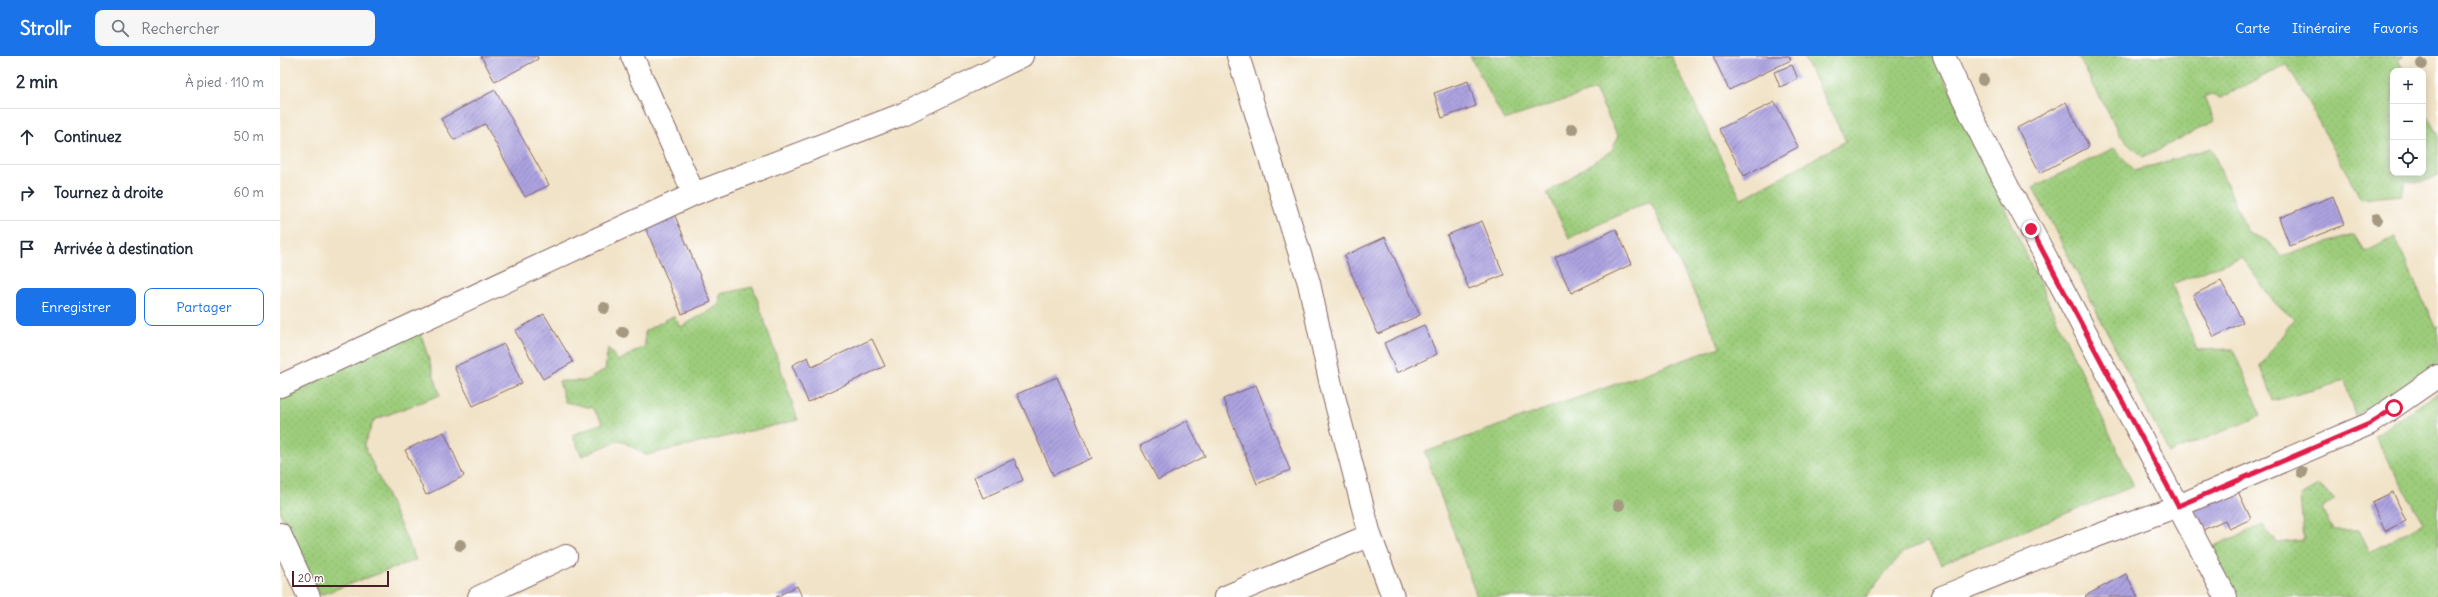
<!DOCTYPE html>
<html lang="fr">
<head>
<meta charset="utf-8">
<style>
	:root { --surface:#fff; --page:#f6f6f7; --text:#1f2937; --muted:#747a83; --line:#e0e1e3; --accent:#1a73e8 }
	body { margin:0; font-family:Delius,sans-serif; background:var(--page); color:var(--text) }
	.controls { position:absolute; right:12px; top:12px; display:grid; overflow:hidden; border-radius:8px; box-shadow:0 2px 10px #0003 }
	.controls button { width:36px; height:36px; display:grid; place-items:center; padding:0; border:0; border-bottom:1px solid var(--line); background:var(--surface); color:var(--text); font:20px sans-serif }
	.scale { position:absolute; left:12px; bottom:10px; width:97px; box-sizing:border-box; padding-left:4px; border:2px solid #4a1f2b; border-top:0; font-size:11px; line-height:14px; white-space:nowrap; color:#4a1f2b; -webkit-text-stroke:3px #fff; paint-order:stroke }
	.stop { position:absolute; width:12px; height:12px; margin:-9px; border:3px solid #e11d48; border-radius:50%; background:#fff }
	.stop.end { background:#e11d48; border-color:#fff; box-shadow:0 1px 4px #0008 }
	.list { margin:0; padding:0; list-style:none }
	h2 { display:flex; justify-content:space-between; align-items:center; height:52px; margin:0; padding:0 16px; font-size:17px }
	h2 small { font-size:13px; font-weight:400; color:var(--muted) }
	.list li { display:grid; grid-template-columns:26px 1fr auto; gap:12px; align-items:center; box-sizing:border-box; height:56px; padding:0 16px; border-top:1px solid var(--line) }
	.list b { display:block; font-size:15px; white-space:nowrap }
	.list em { font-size:13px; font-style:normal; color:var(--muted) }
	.actions { display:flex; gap:8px; padding:12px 16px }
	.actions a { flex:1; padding:9px 0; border:1px solid var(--accent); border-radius:8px; text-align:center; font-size:14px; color:var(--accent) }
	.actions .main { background:var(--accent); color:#fff }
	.icon { flex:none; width:22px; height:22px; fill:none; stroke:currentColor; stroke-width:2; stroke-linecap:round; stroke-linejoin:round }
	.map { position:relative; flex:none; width:2158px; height:541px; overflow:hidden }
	header { display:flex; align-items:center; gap:24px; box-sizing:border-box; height:56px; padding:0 20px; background:var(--accent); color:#fff }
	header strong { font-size:19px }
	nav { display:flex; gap:22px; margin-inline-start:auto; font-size:14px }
	.search { width:280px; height:36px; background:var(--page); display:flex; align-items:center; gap:10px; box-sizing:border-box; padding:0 14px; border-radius:8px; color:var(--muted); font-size:15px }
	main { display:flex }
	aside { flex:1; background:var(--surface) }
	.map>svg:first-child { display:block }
	.grass { fill:url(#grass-dots); stroke:#747654 }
	.building { fill:url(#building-hatch) }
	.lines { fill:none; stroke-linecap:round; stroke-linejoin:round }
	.street-casing { stroke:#846462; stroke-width:24 }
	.street { stroke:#fff; stroke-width:22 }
	.tree { fill:#a59981 }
	.route { stroke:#e11d48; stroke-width:5 }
</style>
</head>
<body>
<header>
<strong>Strollr</strong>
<div class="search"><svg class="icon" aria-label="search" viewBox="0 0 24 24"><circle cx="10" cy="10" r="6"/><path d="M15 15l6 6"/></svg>Rechercher</div>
<nav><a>Carte</a><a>Itinéraire</a><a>Favoris</a></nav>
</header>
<main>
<aside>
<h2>2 min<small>À pied · 110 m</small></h2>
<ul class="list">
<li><svg class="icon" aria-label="ahead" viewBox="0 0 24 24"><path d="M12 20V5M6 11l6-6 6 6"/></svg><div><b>Continuez</b></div><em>50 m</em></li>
<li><svg class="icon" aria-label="right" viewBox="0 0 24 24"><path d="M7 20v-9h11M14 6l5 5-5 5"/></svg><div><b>Tournez à droite</b></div><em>60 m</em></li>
<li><svg class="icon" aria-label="arrive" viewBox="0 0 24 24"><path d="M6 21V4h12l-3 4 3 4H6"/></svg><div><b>Arrivée à destination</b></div></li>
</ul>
<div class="actions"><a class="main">Enregistrer</a><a>Partager</a></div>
</aside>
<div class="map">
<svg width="2158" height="541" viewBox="0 0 2158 541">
	<defs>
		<pattern id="grass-dots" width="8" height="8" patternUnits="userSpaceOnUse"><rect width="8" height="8" fill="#9dcd7c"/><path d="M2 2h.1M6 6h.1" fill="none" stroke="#89b06b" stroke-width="1.8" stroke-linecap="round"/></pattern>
		<pattern id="building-hatch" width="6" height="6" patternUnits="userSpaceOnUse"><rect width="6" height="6" fill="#aca3e0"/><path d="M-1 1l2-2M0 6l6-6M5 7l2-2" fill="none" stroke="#8e84b6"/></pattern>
	</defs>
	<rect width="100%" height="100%" fill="#fff"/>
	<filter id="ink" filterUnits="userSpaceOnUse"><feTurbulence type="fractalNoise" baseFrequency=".025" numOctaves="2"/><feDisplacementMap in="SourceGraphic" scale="8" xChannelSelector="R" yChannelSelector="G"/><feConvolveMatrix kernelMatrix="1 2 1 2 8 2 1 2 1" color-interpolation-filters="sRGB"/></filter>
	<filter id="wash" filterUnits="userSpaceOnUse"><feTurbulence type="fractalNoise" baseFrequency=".012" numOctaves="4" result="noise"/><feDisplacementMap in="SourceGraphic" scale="16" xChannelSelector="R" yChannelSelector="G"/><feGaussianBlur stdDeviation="0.9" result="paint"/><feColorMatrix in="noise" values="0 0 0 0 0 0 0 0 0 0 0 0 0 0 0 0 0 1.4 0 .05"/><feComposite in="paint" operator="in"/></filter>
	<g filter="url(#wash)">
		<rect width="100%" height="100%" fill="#f1e3c7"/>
		<path class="grass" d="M1190 0H1391L1461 143 1566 85 1523 0H1654L1854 430 1661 508 1647 486 1623 496 1586 541H1197L1145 396 1440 291 1370 145 1289 182 1267 137 1332 94 1338 80 1315 34 1224 64Z
			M1798 0H2124L2118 4 2124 15H2113V117H2143V52L2158 80V119L2142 126 2125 125 2122 139 2081 143 2007 8 1941 42 1931 39 1924 42 1935 65 1863 101 1840 79Z
			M1834 92 1855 115 1931 92 1968 177 1988 185 2001 200 2074 179 2085 196 2115 181 2155 271 2158 270V309L2075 360 2065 325 1993 345 1980 310 2014 263 1995 247 1961 201 1892 228 1917 294 1953 293 1981 360 1889 397 1753 131Z
			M473 231 518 364 366 399 340 384 302 400 292 379 323 367 312 352 285 346 279 325H305L325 314 328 292 338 305 365 290V275L393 260 401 271 439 249 440 238Z
			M140 275 160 339 94 364 84 389 136 504 40 539 0 457V339Z
			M2158 337V541H1958L1930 492 1983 469 1997 487 2024 484 2020 440 2038 430 2055 443 2041 453 2053 474H2079L2090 496 2143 467 2094 380Z"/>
		<g id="blocks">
			<path class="building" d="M201 0H257L258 3 215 26Z
				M1433 0H1509L1511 4 1449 34Z
				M1512 9 1518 23 1500 31 1494 16Z
				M1188 25 1196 50 1162 62 1154 37Z
				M215 34 269 129 245 141 205 68 174 84 161 63Z
				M1495 46 1518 91 1464 120 1439 73Z
				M1786 46 1809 91 1760 117 1737 72Z
				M2053 140 2064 169 2010 190 1999 162Z
				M390 148 431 246 402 258 361 161Z
				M1202 165 1224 219 1189 233 1167 179Z
				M1336 173 1352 208 1291 237 1275 202Z
				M1105 181 1140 259 1098 278 1064 200Z
				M1941 225 1963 266 1934 281 1913 239Z
				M264 258 293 306 263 323 235 275Z
				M1144 269 1157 298 1117 317 1104 287Z
				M592 283 605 310 528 346 512 309 528 301 532 311Z
				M224 288 242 327 193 350 174 311Z
				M777 321 812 402 773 419 737 338Z
				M976 329 1010 414 977 428 943 343Z
				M907 365 925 400 878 424 860 390Z
				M164 376 184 420 146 439 125 394Z
				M734 403 743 424 703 442 694 421Z
				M1954 427 1971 463 1949 473 1945 464 1916 477 1904 451Z
				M2113 436 2126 465 2105 475 2092 446Z
				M1846 518 1858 541H1806L1805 540Z
				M517 530 522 541H496Z"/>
		</g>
	</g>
	<g filter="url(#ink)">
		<use href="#blocks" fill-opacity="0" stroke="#846462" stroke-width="1"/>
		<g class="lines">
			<defs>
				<path id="street" d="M352 0 414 138
					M958 0 1029 227 1051 329 1090 479 1113 541
					M1664 0C1690 59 1719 116 1751 173L1946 541
					M0 330 414 138 623 58 742 0
					M0 478 29 541
					M199 541 286 500
					M945 541 1090 479
					M1662 541 1770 497 1898 450 2089 368 2158 320"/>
			</defs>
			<use href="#street" class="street-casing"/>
			<use href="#street" class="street"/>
		</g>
		<g class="tree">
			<circle cx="2142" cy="8" r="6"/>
			<circle cx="1703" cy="24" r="6"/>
			<circle cx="1292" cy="73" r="6"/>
			<circle cx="2097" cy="163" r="6"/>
			<circle cx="324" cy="252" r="6"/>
			<circle cx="343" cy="276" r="6"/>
			<circle cx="2022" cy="416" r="6"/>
			<circle cx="1339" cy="449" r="6"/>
			<circle cx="180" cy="489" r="6"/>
		</g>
	</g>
	<g class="lines" filter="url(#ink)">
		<path class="route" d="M1751 173 1898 450 2089 368 2114 352"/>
	</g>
</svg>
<div class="controls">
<button>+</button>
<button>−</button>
<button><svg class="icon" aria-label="locate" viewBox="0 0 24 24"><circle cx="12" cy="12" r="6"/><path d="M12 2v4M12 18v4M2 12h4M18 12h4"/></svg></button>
</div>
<div class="scale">20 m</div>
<div class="stop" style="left:2114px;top:352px"></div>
<div class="stop end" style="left:1751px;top:173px"></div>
</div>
</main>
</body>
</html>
